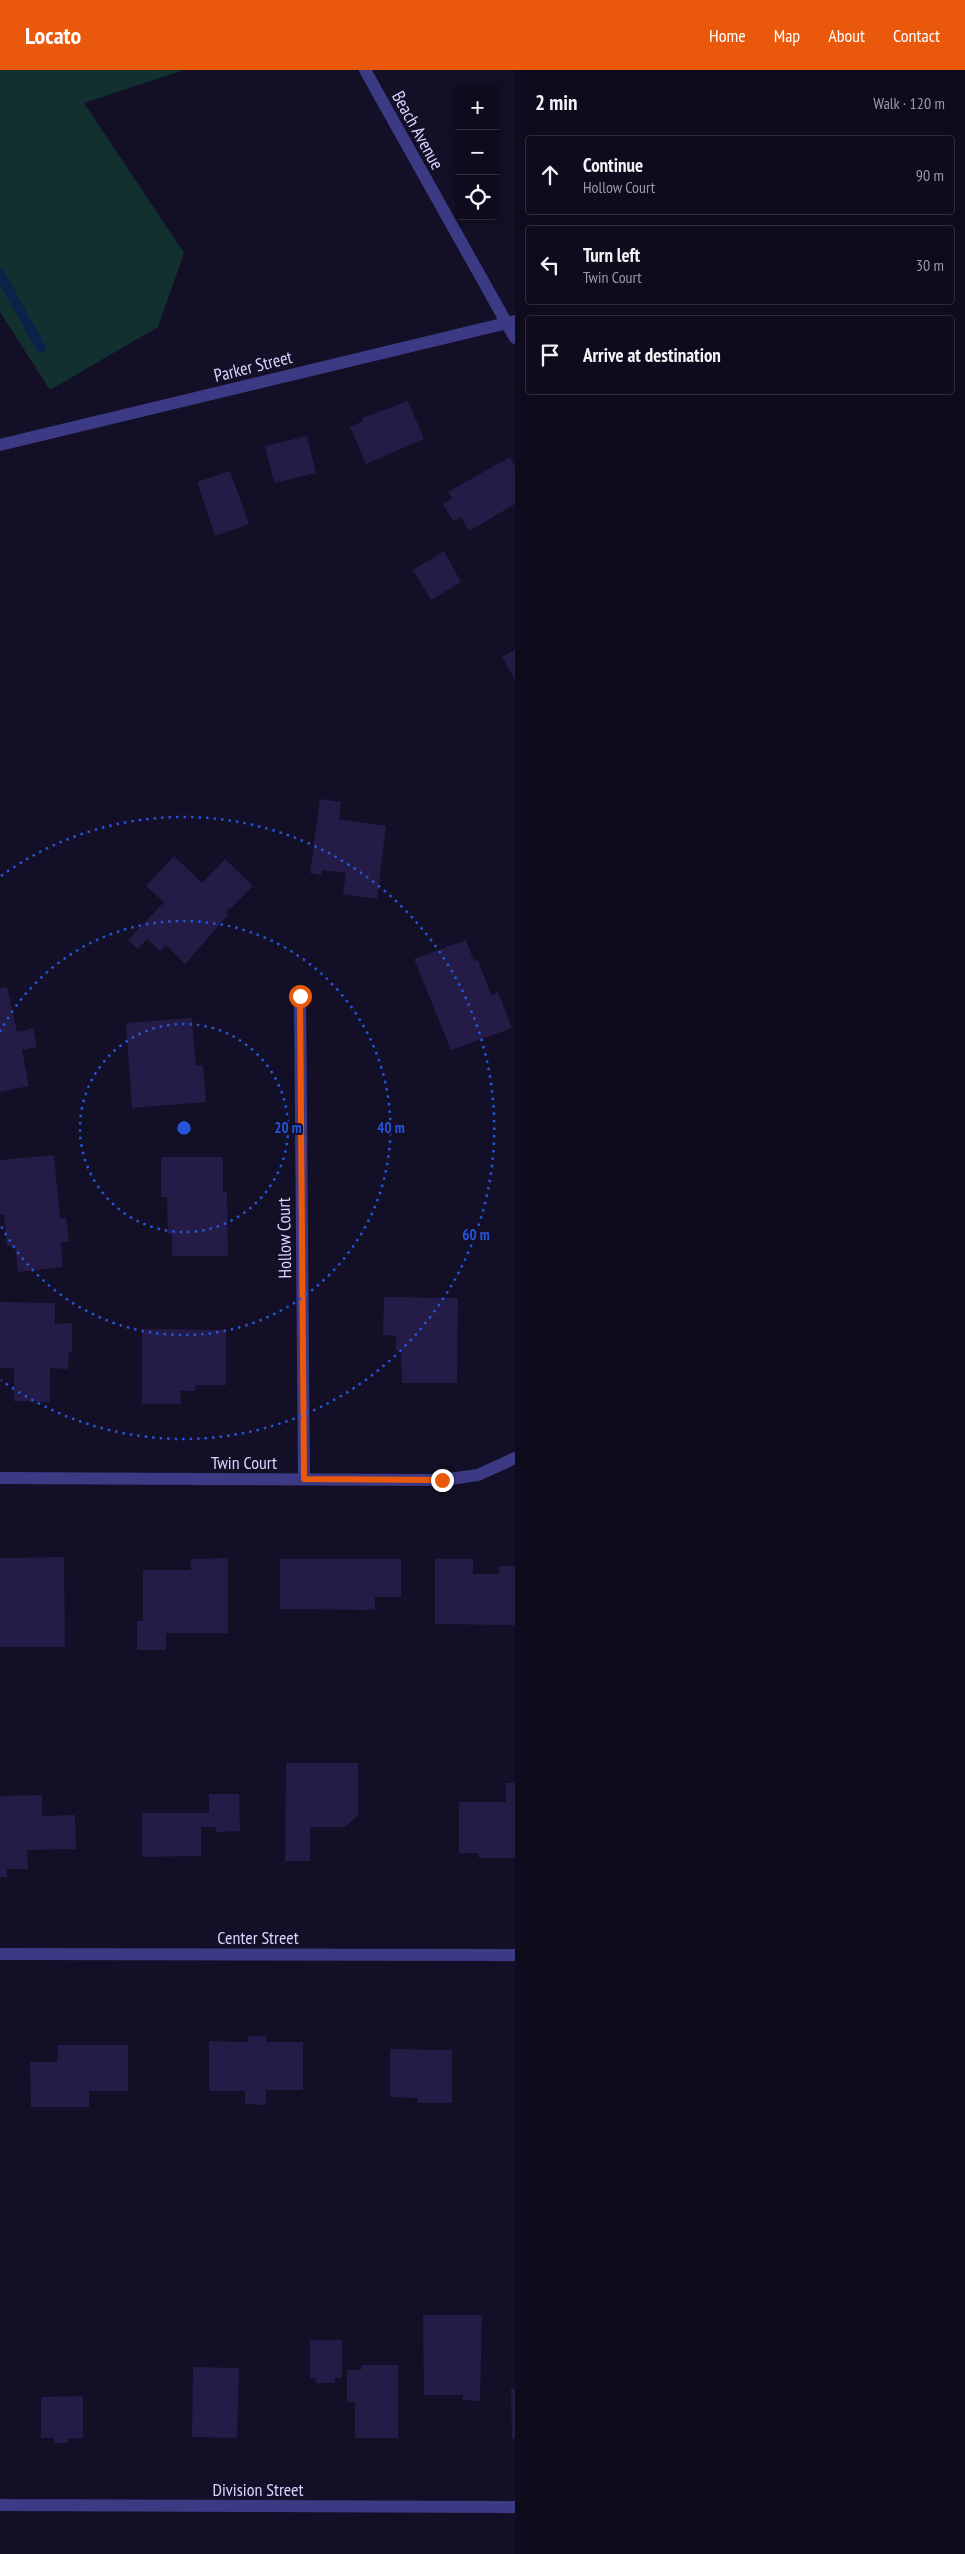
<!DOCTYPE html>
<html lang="en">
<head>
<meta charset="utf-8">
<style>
	:root { --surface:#0e0b1c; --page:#171425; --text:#f1f3f6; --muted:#9b9ba3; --line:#2e2b3b; --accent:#ea580c }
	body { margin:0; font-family:"PT Sans Narrow",sans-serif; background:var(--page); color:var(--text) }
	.controls { position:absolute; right:15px; top:15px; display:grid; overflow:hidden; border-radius:5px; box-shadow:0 2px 8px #0003 }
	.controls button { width:45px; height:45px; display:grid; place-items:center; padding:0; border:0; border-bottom:1px solid var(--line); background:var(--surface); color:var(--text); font:25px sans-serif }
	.stop { position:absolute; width:15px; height:15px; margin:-11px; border:4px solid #ea580c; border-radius:50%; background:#fff }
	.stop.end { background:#ea580c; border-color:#fff; box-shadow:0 1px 5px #0008 }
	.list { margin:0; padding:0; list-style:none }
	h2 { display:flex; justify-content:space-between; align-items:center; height:65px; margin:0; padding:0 20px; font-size:21px }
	h2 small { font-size:16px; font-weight:400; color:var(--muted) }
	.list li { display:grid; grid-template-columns:32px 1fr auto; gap:15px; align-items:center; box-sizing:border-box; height:80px; margin:0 10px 10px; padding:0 10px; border:1px solid var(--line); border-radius:5px }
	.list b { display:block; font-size:19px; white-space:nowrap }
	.list p { margin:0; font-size:16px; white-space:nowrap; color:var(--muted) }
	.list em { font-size:16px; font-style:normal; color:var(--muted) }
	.icon { flex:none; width:28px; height:28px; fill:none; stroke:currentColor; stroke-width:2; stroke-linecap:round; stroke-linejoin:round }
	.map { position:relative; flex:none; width:515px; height:2484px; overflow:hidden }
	header { display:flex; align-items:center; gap:30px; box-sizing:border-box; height:70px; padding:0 25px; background:var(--accent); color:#fff }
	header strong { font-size:24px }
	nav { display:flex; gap:28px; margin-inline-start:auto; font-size:18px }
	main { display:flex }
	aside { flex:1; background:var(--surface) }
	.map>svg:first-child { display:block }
	.green { fill:#12302f }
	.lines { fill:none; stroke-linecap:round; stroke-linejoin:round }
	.stream { stroke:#0c2248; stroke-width:10 }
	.building { fill:#241b47 }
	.street { stroke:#3d3a85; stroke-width:12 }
	.route { stroke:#ea580c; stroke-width:6 }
	.ring { fill:none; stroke:#2655da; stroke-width:2.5; stroke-dasharray:2.5 5 }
	.labels { text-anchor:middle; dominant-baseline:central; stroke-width:4; stroke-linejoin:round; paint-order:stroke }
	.street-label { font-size:18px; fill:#d9d4ff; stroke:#130f26 }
	.centre { fill:#2655da; stroke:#130f26; stroke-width:2.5 }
	.ring-label { font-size:15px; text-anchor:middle; font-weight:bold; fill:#2655da; stroke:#130f26; stroke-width:4; stroke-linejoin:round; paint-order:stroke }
</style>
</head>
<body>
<header>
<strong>Locato</strong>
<nav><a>Home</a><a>Map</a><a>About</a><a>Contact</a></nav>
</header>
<main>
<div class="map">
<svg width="515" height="2484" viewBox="0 0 515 2484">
	<rect width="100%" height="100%" fill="#130f26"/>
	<path class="green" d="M0 0H184L84 33 184 183 158 257 50 320 0 242Z"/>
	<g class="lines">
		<path class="stream" d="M0 204 41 278"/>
	</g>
	<path class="building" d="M408 331 424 369 366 394 350 357 363 351 362 348Z
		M307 366 316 403 274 413 265 376Z
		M510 387 515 396V434L469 461 461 447 453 451 443 434 452 429 448 422Z
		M230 401 249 454 215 466 197 412Z
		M444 481 461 512 431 530 413 500Z
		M515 580V610L502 587Z
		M320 729 341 732 339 749 386 756 377 829 343 824 346 803 322 800 321 805 310 803Z
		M174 786 202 813 225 789 253 816 230 839 229 838 226 842 228 845 185 894 166 875 160 881 147 869 138 879 128 870 164 832 146 816Z
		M466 870 474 891 478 890 491 925 498 922 512 958 451 980 414 889Z
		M7 917 17 962 33 958 37 977 22 980 29 1016 0 1022V918Z
		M192 948 196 995H203L206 1032 132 1038 126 953Z
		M54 1085 60 1149 66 1148 69 1172H61L63 1197 18 1202 15 1176H7L4 1144 0 1145V1090Z
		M161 1087H223V1122H227L228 1186H172V1164H168L167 1127H161Z
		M384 1227 458 1228 457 1313H402L401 1281H396V1266L383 1265Z
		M0 1232 55 1233V1254L72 1253V1282H69L68 1299 50 1298V1332L14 1331V1298H0Z
		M142 1259 226 1260V1315H195V1321H180L181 1334H142Z
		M64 1487 65 1577H0V1488Z
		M228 1488V1563H166V1580H137V1551H143V1500H191L190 1489Z
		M280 1489H401V1527H375V1540L280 1539Z
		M435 1489H473V1504H499V1496H515V1555L435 1554Z
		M286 1693H358V1745L345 1757H310V1791H285Z
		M506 1713H515V1788H479V1783H459V1732H506Z
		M209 1724H239L240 1761 216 1762V1757H201V1786L142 1787V1743H209Z
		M42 1725V1746L75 1745 76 1779 27 1780 28 1799H7V1807H0V1726Z
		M248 1966H266V1972H303V2020H266V2035L245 2034V2021H209V1971L248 1972Z
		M58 1975H128V2021H89V2037H31L30 1992H57Z
		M390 1979 452 1980V2033H417L418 2028 390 2027Z
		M423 2245H482L480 2331 463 2330V2325H424Z
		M310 2270H342V2308H335V2313H315L316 2308H310Z
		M361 2295H398V2368H355V2333L347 2332V2300H361Z
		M193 2297 239 2298 237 2368 192 2367Z
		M511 2319H515V2369H512Z
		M83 2326V2368L68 2369V2373H54V2368H41V2327Z"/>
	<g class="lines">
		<path class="street" d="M365 0 515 268
			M0 375 515 251
			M300 926 304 1409
			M0 1408 442 1410 478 1405 515 1388
			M0 1884 515 1885
			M0 2435 515 2437"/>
	</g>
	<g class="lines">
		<path class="route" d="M300 926 304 1409 442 1410"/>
	</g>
	<g class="ring">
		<circle cx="184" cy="1058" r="104"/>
		<path d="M0 962A207 207 0 1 1 0 1154"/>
		<path d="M1 806A311 311 0 1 1 1 1310"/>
	</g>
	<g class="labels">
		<g class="street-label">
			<text transform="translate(418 60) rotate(61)">Beach Avenue</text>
			<text transform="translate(253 296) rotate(-14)">Parker Street</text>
			<text transform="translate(284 1168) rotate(-91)">Hollow Court</text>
			<text x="244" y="1392">Twin Court</text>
			<text x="258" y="1867">Center Street</text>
			<text x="258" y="2419">Division Street</text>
		</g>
	</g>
	<circle cx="184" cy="1058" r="8" class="centre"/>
	<g class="ring-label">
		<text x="288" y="1063">20 m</text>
		<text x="391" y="1063">40 m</text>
		<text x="476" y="1170">60 m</text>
	</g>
</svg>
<div class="controls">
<button>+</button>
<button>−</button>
<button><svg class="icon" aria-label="locate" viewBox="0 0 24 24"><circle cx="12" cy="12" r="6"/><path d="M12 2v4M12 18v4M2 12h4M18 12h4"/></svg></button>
</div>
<div class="stop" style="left:300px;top:926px"></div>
<div class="stop end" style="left:442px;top:1410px"></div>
</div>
<aside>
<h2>2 min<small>Walk · 120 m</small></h2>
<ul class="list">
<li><svg class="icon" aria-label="ahead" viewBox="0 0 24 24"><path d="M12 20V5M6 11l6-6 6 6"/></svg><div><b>Continue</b><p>Hollow Court</p></div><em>90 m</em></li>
<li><svg class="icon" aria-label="left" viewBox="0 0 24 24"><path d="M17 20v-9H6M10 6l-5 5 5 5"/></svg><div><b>Turn left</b><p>Twin Court</p></div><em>30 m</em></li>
<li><svg class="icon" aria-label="arrive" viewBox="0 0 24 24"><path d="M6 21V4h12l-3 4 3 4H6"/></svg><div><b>Arrive at destination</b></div></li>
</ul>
</aside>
</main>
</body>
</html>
